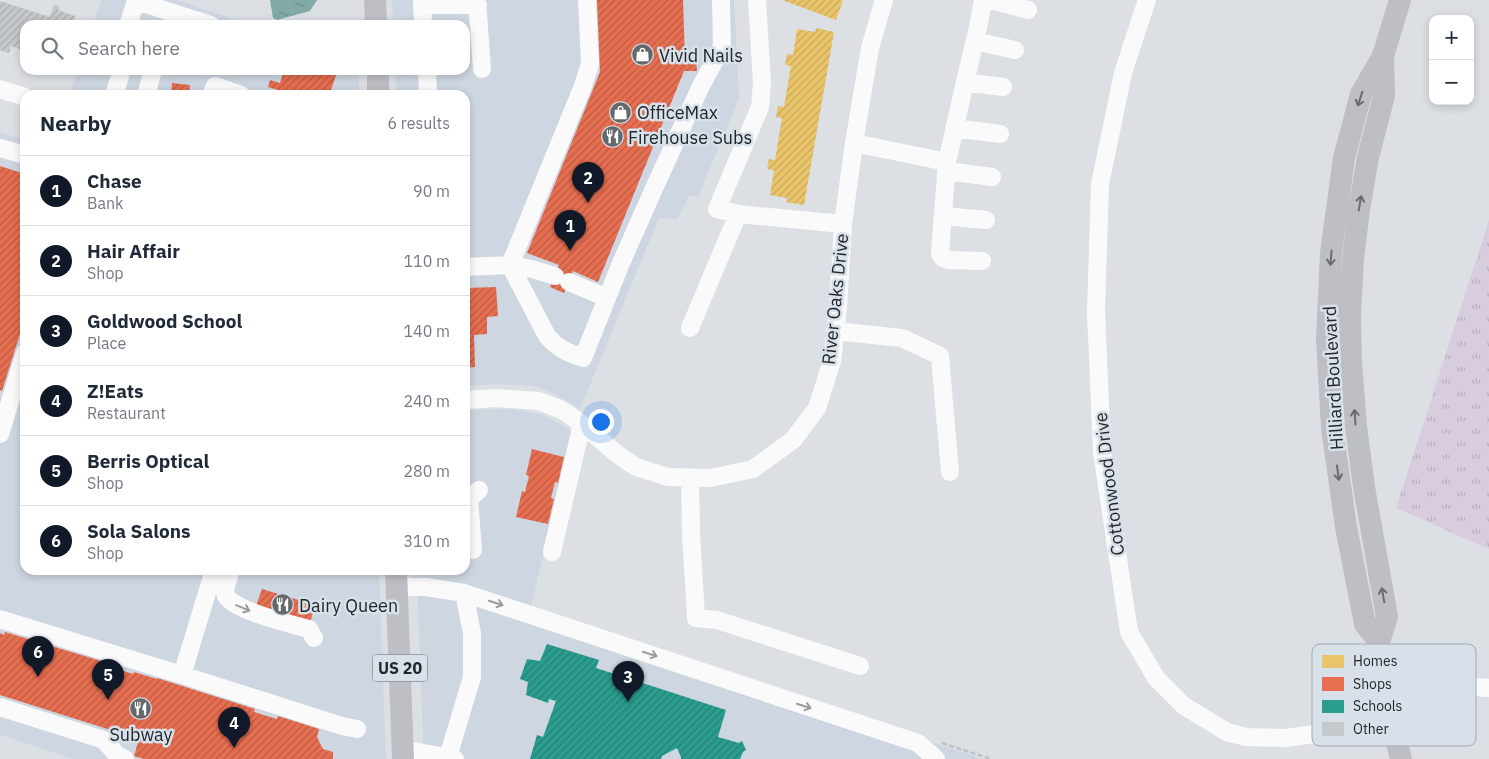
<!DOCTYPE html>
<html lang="en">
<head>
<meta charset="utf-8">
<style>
	:root { --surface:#fff; --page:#f6f6f7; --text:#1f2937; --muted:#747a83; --line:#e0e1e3; --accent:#111827 }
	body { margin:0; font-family:"IBM Plex Sans",sans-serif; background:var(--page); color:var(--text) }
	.controls { position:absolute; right:15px; top:15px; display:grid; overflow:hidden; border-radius:10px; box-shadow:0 2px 8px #0003 }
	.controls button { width:45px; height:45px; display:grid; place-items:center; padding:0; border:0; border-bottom:1px solid var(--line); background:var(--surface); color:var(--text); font:25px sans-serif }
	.you { position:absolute; left:600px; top:421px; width:18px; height:18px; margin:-12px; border:4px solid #fff; border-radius:50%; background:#1a73e8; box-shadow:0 0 0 8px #1a73e833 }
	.badge { display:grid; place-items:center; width:32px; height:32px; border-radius:50%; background:var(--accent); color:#fff; font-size:16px; font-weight:700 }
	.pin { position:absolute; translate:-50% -41px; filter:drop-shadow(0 1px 2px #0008) }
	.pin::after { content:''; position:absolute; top:26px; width:18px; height:15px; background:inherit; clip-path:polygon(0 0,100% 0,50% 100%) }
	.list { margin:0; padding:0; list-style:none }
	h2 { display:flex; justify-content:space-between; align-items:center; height:65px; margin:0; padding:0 20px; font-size:21px }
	h2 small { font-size:16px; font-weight:400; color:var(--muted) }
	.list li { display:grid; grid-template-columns:32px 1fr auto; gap:15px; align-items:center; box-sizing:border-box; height:70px; padding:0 20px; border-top:1px solid var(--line) }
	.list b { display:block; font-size:19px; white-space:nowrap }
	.list p { margin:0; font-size:16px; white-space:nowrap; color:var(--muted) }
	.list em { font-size:16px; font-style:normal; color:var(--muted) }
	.icon { flex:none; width:28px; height:28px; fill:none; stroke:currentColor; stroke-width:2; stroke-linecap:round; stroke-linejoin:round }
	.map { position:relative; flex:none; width:1489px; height:759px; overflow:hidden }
	.search { position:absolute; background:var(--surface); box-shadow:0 2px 8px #0003; left:20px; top:20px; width:450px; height:55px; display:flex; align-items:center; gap:12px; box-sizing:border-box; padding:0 18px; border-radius:15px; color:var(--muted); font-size:19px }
	.panel { position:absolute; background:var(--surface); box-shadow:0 2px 8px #0003; left:20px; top:90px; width:450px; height:485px; border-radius:15px }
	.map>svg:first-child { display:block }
	.built { fill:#ced6e1 }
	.grass { fill:url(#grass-tufts) }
	.water { fill:url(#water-ripples) }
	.homes { fill:url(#homes-hatch) }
	.shops { fill:url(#shops-hatch) }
	.schools { fill:url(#schools-hatch) }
	.building { fill:url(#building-hatch) }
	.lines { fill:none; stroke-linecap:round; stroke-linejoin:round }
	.path { stroke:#bfc0c1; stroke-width:2.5; stroke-dasharray:5 2.5; stroke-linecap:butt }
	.minor { stroke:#fafafb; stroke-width:18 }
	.major { stroke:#bebfc5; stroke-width:22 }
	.oneway { stroke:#696b70 }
	.oneway2 { stroke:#9a9b9d }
	.labels { text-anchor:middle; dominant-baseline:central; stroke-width:5; stroke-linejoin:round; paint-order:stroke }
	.shield { fill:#d8e0e9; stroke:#5a5e63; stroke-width:1 }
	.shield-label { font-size:16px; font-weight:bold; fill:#24272a }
	.poi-label { font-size:18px; fill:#24272a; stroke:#d8e0e9; text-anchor:start }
	.street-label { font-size:18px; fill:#24272a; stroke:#d8e0e9 }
	.key { fill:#d8e0e9; stroke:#a2a8b0; stroke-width:1 }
	.key-label { font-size:14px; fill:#24272a }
</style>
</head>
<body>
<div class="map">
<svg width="1489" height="759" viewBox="0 0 1489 759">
	<defs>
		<pattern id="grass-tufts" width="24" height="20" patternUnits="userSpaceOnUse" patternTransform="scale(1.25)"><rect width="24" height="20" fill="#d7cdde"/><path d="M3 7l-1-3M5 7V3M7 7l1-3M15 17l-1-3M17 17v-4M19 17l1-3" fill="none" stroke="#b8b0bf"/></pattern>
		<pattern id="water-ripples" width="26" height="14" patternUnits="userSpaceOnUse" patternTransform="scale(1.25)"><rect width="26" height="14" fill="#82aba5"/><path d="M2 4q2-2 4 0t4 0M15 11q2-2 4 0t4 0" fill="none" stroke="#6a8b87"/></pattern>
		<pattern id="homes-hatch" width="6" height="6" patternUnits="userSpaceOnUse" patternTransform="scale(1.25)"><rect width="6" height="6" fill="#e9c46a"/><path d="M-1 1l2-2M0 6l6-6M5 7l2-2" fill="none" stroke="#c8a85c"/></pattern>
		<pattern id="shops-hatch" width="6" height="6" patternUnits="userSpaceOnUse" patternTransform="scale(1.25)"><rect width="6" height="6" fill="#e76f51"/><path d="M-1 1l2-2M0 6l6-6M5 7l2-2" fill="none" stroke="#bb5b43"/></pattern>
		<pattern id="schools-hatch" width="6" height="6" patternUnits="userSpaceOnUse" patternTransform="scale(1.25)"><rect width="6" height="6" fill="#2a9d8f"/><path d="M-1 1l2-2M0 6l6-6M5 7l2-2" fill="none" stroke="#248075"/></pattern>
		<pattern id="building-hatch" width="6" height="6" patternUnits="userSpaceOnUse" patternTransform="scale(1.25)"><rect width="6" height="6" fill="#c5c9cb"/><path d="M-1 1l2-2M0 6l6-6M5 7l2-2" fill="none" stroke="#a9adae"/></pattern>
	</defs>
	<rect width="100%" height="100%" fill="#dce0e5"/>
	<path class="built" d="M101 0H177L251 25H93Z
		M392 0H734L739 98 698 197 690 195 677 219 659 218 580 409 555 394 535 386 498 384 465 386V95H396L395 70H465V25H393Z
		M78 70H359V95H69Z
		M0 132 25 140V570H379L386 759H73L0 735Z
		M503 409 519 410 543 415 561 424 572 432 530 611 983 759H424L417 581 414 580 413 570H465V410Z"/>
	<path class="grass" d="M1489 220V549L1396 508Z"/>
	<path class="water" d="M270 0H317L310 11 277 20 273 18Z"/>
	<path class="homes" d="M782 0H843L836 20Z
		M816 28 834 32 804 205 786 202 787 198 770 195 774 170 767 169 769 159 775 160 782 118 776 117 778 106 784 107 791 66 785 65 787 54 793 55 797 29 815 32Z"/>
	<path class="shops" d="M597 0H683L685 59H696L697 71H684L598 282 573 271 564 293 550 287 559 265 527 253 600 72Z
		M284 70H338L329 95H294L268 87 270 80 280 83Z
		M172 83 190 85 189 95H171Z
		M0 166 25 174V318L2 391 0 390Z
		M496 287 498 316 487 317V334L474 335 475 367 465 368V288Z
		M532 449 564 457 558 483 555 482 551 498 554 499 548 524 516 517 522 491 525 492 529 476 526 475Z
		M262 589 315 605 310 623 256 606Z
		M5 632 111 664V667L133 674 134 672 157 679V678L255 709 254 712 277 719 278 716 319 729 317 737 323 749 333 752V759H144L134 756 139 739 0 695V633L4 635Z"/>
	<path class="schools" d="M547 644 599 660 596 668 726 710 718 737 739 743 742 741 746 750 743 752 740 759H681V757L677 748 662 756 661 759H530L537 735 543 737 556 701 549 699 548 703 526 695 528 682 520 679 527 659 540 661Z"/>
	<path class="building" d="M0 1 50 17 54 5 59 6 58 10 75 16 72 25H25V51L11 46 9 53 0 50Z"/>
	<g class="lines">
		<path class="path" d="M942 743 991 759"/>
		<path class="minor" d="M422 0 423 25
			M477 0 482 69
			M757 0 762 84 760 107 717 209 738 214 843 224
			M991 0 1028 10
			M1147 0 1123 73 1100 184 1096 312 1102 452 1129 632 1156 678 1184 706 1227 732 1246 737 1285 738 1360 728 1412 695 1456 686 1489 688
			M422 5H478
			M128 25 136 1 211 25
			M975 41 1015 50
			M427 70 428 95
			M965 82 1003 87
			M0 89 25 97
			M114 95 122 70
			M146 95 153 70
			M211 95 215 86 241 95
			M954 128 1000 134
			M854 143 947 162 965 82 979 23 983 0
			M0 148 25 155
			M947 162 940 253 943 258 948 260 982 261
			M947 171 992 177
			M943 216 986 220
			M510 265 547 336C557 348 568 353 583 358L621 263 656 184 701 86 722 47 721 0
			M510 265 532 269 555 276
			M465 267 510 265 583 86 590 64 587 0
			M569 282 607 298
			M690 328 738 214
			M835 331 902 338 940 356 950 472
			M465 400 496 398 539 401 562 410 582 424 617 454 636 467 668 477 710 478 753 469 793 440 817 408 832 361 838 307 843 224 854 143 870 48 884 0
			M0 434 25 353
			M690 478 691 533 696 618 717 620 860 666
			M473 550 469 499 479 490
			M552 552 582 424
			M214 570 182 675 342 726 357 729
			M231 570C229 577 225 586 225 593 226 609 294 625 309 629L314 638
			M397 587H426L464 593 918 743 936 759
			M0 619 182 675
			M0 707 104 740 117 755 125 759
			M403 749 455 759
			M448 757 472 677V633L464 593"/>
		<path class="major" d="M375 0 376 25
			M1383 56 1384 96 1368 157 1359 210 1353 259 1350 316 1351 362 1356 426 1364 487 1387 617 1379 642 1389 710 1401 759
			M378 70V95
			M396 570 403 759
			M1379 642 1365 624 1346 527 1332 428 1327 338 1331 253 1344 158 1361 94 1383 56 1400 0"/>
	</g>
	<defs><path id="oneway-shaft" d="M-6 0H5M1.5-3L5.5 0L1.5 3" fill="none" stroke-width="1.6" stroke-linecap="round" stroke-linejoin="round" transform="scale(1.25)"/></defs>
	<g class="oneway">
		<use href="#oneway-shaft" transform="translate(1360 99) rotate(108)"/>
		<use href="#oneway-shaft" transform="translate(1360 203) rotate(-80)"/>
		<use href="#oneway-shaft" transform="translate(1331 258) rotate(94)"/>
		<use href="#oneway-shaft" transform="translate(1355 417) rotate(-94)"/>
		<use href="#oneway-shaft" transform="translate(1338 473) rotate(82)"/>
		<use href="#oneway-shaft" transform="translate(1383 595) rotate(-100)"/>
	</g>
	<g class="oneway2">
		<use href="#oneway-shaft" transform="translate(496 603) rotate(18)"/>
		<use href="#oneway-shaft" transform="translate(243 608) rotate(23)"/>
		<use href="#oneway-shaft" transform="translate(650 654) rotate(18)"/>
		<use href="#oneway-shaft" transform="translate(804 706) rotate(18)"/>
	</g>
	<defs>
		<symbol id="shop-disc" viewBox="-11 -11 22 22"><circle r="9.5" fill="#64686b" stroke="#d8e0e9"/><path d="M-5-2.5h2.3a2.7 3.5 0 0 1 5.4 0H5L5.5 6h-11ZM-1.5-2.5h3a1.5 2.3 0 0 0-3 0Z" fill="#fff"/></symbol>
		<symbol id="restaurant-disc" viewBox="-11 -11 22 22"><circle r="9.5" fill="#64686b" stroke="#d8e0e9"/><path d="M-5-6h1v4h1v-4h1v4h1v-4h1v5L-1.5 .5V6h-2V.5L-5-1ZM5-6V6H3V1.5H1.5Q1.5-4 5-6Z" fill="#fff"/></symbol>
	</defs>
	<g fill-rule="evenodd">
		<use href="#shop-disc" x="630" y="42" width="25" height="25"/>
		<use href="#shop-disc" x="608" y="100" width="25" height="25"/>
		<use href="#restaurant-disc" x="600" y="124" width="25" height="25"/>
		<use href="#restaurant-disc" x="270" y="592" width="25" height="25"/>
		<use href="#restaurant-disc" x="128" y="696" width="25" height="25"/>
	</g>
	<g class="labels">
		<rect class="shield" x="372.5" y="654.5" width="55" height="27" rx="4"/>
		<g class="shield-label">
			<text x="400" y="668">US 20</text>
		</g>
		<g class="poi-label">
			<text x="659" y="55">Vivid Nails</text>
			<text x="637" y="112">OfficeMax</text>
			<text x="628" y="137">Firehouse Subs</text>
			<text x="299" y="605">Dairy Queen</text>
			<text x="141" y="734" text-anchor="middle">Subway</text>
		</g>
		<g class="street-label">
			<text transform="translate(835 299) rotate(-84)">River Oaks Drive</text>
			<text transform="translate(1333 378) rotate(-93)">Hilliard Boulevard</text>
			<text transform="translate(1109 484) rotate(-97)">Cottonwood Drive</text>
		</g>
	</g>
	<rect x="1312" y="644" width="164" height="102" rx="8" class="key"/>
	<rect x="1322" y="655" width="22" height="13" fill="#e9c46a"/>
	<rect x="1322" y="677" width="22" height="14" fill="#e76f51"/>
	<rect x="1322" y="700" width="22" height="13" fill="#2a9d8f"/>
	<rect x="1322" y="722" width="22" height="14" fill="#c5c9cb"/>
	<g class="key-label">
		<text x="1353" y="666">Homes</text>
		<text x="1353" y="689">Shops</text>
		<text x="1353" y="711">Schools</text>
		<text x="1353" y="734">Other</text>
	</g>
</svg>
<div class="controls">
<button>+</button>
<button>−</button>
</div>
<div class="you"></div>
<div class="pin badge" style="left:570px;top:251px">1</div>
<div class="pin badge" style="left:588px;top:203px">2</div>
<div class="pin badge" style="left:628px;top:702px">3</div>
<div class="pin badge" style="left:234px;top:748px">4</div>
<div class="pin badge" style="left:108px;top:700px">5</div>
<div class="pin badge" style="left:38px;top:677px">6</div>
<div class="search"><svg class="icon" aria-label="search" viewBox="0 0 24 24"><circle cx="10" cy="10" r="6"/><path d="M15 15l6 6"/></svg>Search here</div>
<section class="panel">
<h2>Nearby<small>6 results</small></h2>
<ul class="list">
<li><span class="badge">1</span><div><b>Chase</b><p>Bank</p></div><em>90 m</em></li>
<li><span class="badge">2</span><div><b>Hair Affair</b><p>Shop</p></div><em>110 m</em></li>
<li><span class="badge">3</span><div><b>Goldwood School</b><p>Place</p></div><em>140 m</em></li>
<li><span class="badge">4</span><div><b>Z!Eats</b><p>Restaurant</p></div><em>240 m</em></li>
<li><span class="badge">5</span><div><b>Berris Optical</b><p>Shop</p></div><em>280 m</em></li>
<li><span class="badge">6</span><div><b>Sola Salons</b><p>Shop</p></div><em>310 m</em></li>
</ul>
</section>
</div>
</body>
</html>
